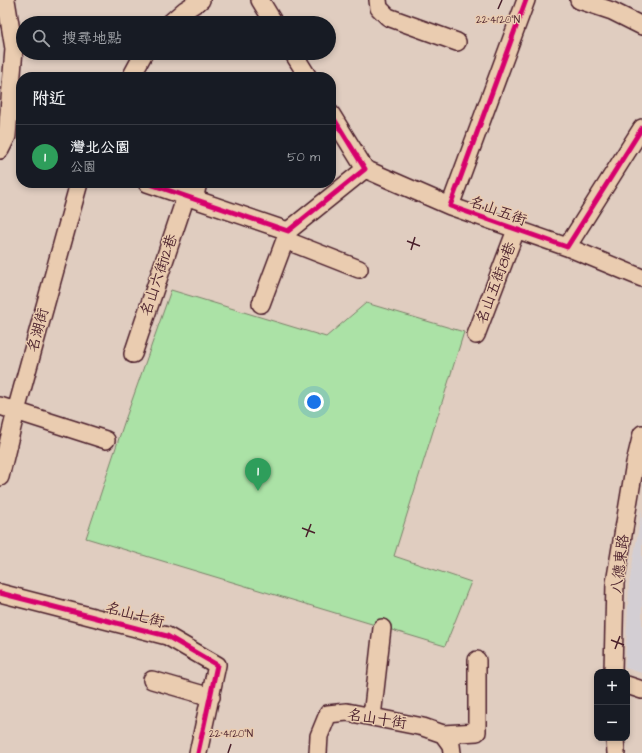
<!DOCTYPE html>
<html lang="zh-TW">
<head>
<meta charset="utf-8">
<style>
	:root { --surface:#171b24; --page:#20242c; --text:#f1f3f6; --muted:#9ea1a6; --line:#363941; --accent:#2563eb }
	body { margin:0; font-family:"Architects Daughter","LXGW WenKai TC",sans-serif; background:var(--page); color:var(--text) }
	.controls { position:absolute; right:12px; bottom:12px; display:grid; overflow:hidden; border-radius:8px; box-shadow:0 2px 6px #0003 }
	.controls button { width:36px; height:36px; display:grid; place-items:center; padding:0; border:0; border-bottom:1px solid var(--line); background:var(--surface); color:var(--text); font:20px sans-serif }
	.you { position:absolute; left:314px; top:402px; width:14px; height:14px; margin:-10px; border:3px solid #fff; border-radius:50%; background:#1a73e8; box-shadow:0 0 0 6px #1a73e833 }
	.badge { display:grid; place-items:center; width:26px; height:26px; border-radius:50%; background:var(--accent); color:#fff; font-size:13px; font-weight:700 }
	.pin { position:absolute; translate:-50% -33px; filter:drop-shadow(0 1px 2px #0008) }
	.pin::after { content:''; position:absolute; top:21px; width:14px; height:12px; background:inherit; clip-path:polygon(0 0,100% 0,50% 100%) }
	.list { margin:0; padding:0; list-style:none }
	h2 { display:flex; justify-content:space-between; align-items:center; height:52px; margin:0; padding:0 16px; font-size:17px }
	h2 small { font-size:13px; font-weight:400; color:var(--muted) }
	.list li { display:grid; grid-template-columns:26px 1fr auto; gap:12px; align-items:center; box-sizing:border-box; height:64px; padding:0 16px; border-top:1px solid var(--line) }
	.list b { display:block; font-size:15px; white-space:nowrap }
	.list p { margin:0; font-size:13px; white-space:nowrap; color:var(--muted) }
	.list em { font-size:13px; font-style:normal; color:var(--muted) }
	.icon { flex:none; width:22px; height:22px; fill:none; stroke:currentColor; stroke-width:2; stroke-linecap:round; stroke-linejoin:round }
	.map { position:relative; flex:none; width:642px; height:753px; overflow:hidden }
	.search { position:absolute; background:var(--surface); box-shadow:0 2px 6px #0003; left:16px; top:16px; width:320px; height:44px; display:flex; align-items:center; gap:10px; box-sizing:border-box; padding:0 14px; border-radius:22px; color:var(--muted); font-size:15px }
	.panel { position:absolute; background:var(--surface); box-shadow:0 2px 6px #0003; left:16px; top:72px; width:320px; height:116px; border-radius:16px }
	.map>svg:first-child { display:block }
	.built { fill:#d3ced3 }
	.green { fill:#abe2a6; stroke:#7a8068 }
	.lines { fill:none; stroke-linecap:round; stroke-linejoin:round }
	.minor-casing { stroke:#4a1f2b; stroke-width:20 }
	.minor { stroke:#eaccb0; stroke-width:17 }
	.cycleway-casing { stroke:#eaccb0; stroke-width:8 }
	.cycleway { stroke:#d6006c; stroke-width:5 }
	.ticks { fill:none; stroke:#4a1f2b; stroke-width:1.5 }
	.labels { text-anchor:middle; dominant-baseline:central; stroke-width:3; stroke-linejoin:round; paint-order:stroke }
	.street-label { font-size:15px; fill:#4a1f2b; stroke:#eaccb0 }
	.ticks-label { font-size:10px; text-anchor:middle; fill:#4a1f2b; stroke:#eaccb0; stroke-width:3; stroke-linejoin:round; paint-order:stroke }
</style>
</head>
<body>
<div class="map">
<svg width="642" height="753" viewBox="0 0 642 753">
	<rect width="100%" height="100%" fill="#e0cdc0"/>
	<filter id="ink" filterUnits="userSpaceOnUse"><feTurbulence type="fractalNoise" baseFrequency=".025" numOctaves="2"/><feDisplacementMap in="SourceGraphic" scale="8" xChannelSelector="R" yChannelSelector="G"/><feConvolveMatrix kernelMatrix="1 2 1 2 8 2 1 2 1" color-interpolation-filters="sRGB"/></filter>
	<g filter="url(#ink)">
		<path class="built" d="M642 508V673L625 668 629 584Z"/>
		<path class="green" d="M171 290 326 337 366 303 464 332 394 556 471 582 445 646 86 538 124 423Z"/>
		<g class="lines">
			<defs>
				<path id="minor" d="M260 0 274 23
					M378 0 379 8 388 17 457 42
					M526 0 450 206 567 247 642 128
					M579 0 612 11 642 26
					M170 23 185 10 201 0
					M293 53 308 77
					M131 77 144 53
					M0 150 7 136 14 49 6 0
					M365 169 450 206
					M147 183 288 231 365 169 331 114
					M194 199 198 183
					M285 240 359 269
					M567 247 642 278
					M261 304 285 240 288 231
					M476 335 516 230
					M133 354 186 196
					M0 406 106 440
					M0 477 16 411 79 183
					M0 593 167 636 217 665 198 753
					M613 672 615 583 635 463 642 434
					M152 680 211 697
					M627 685 642 690
					M372 717 382 628
					M443 734 477 732V660
					M615 738 616 753
					M318 753 319 736 328 714 347 712 423 727 443 734 451 745 452 753"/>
			</defs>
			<use href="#minor" class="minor-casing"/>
			<use href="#minor" class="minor"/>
			<defs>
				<path id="cycleway" d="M526 0 450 206 567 247 642 128
					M147 183 288 231 365 169 331 114
					M0 593 167 636 217 665 198 753"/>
			</defs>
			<use href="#cycleway" class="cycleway-casing"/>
			<use href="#cycleway" class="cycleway"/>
		</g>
	</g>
	<path class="ticks" d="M498 9 502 0M407 241 420 246M411 250 415 237M302 528 315 533M306 537 311 524M611 640 624 645M615 649 620 636M228 753 231 744"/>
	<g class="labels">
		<g class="street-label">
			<text transform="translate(498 211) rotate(20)">名山五街</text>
			<text transform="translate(159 275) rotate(-71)">名山六街12巷</text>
			<text transform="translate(496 283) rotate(-69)">名山五街81巷</text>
			<text transform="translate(38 330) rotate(-75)">名湖街</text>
			<text transform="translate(620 564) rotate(-83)">八德東路</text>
			<text transform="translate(135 615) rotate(15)">名山七街</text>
			<text transform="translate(377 719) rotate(9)">名山十街</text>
		</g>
	</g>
	<g class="ticks-label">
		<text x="498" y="23">22°41'20"N</text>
		<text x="231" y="737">22°41'20"N</text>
	</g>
</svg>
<div class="controls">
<button>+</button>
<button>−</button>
</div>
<div class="you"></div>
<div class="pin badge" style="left:258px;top:491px;background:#2e9e5b">1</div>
<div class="search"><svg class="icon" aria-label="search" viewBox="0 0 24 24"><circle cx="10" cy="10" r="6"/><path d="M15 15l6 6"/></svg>搜尋地點</div>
<section class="panel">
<h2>附近<small></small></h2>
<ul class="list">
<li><span class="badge" style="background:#2e9e5b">1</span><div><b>灣北公園</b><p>公園</p></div><em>50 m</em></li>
</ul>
</section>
</div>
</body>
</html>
